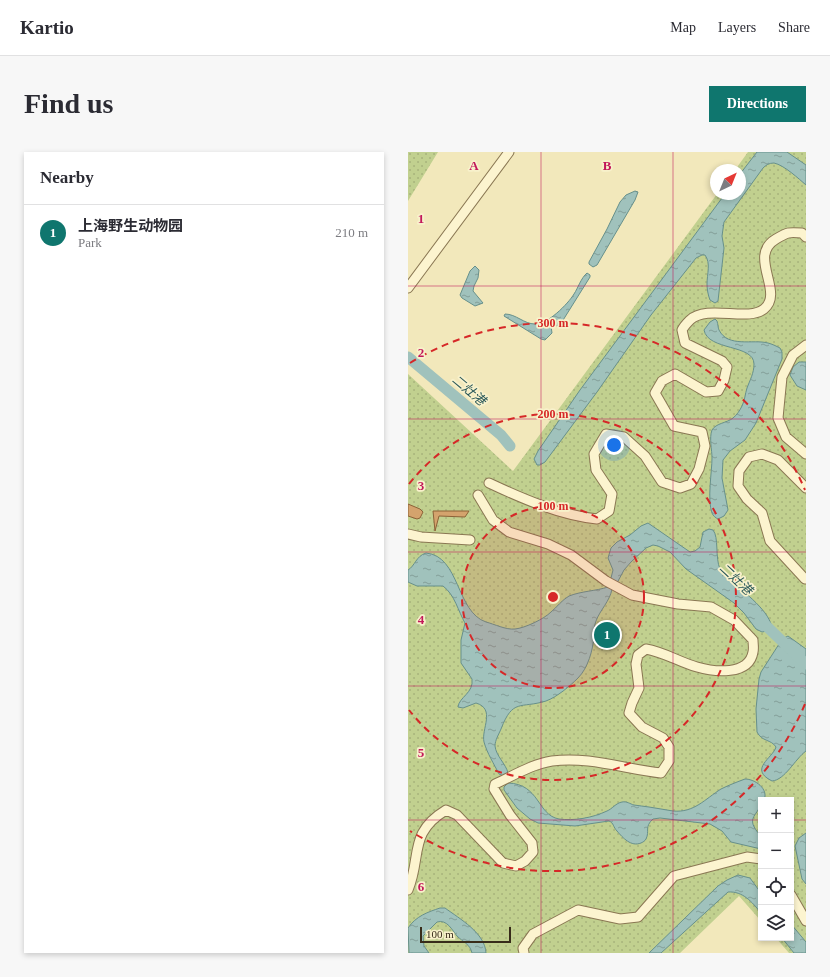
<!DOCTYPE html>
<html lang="en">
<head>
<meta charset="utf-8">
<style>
	:root { --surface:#fff; --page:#f7f7f7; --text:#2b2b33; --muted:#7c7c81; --line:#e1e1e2; --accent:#0f766e }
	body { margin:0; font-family:"Times New Roman","Noto Sans SC",serif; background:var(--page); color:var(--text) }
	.controls { position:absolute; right:12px; bottom:12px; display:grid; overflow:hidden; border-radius:0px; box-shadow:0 2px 6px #0003 }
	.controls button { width:36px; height:36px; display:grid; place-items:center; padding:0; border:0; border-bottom:1px solid var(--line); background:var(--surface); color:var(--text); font:20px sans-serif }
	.compass { position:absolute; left:302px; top:12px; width:36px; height:36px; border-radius:50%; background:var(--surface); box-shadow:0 2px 6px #0003; rotate:43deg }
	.scale { position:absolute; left:12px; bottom:10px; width:91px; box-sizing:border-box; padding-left:4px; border:2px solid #382c1a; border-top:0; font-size:11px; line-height:14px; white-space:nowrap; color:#382c1a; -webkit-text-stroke:3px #f8f1cb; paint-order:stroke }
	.you { position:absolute; left:206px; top:293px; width:14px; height:14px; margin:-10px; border:3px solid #fff; border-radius:50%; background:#1a73e8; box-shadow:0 0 0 6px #1a73e833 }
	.badge { display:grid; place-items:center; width:26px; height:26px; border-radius:50%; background:var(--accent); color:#fff; font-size:13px; font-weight:700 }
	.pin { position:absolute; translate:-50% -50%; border:2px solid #fff; box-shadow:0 1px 4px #0006 }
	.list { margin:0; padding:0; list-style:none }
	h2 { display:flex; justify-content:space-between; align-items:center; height:52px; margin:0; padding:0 16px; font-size:17px }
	h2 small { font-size:13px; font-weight:400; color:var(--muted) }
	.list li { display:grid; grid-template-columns:26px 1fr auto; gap:12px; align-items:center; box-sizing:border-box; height:56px; padding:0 16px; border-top:1px solid var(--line) }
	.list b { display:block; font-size:15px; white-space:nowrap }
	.list p { margin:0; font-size:13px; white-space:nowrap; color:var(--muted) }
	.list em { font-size:13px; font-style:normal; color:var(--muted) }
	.icon { flex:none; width:22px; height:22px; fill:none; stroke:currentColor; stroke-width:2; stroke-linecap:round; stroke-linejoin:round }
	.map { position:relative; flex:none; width:398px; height:801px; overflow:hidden; border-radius:0px }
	header { display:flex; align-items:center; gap:24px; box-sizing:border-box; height:56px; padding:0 20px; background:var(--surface); border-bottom:1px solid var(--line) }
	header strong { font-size:19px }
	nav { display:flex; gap:22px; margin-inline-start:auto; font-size:14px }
	.intro { display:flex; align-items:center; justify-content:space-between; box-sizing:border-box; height:96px; padding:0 24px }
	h1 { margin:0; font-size:28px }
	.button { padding:10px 18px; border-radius:0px; background:var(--accent); color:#fff; font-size:14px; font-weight:700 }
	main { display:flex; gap:24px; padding:0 24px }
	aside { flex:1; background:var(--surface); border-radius:0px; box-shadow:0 2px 6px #0003 }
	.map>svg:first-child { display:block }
	.green { fill:url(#green-dots) }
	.water { fill:url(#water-ripples); stroke:#67908b }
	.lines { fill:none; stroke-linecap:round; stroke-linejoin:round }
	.river { stroke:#a0c2bc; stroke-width:11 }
	.building { fill:#d4a36d; stroke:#8c6237 }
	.minor-casing { stroke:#8a7753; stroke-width:11 }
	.minor { stroke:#fcf4cf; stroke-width:9 }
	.grid { fill:none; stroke:#c2185b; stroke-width:1; stroke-opacity:0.55 }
	.ring { fill:none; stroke:#d62828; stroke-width:2; stroke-dasharray:7 5 }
	.labels { text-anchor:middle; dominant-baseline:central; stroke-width:3.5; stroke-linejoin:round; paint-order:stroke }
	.water-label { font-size:13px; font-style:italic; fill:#285759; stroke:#f8f1cb }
	.grid-label { font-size:13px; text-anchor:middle; font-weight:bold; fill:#c2185b; stroke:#f8f1cb; stroke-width:3.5; stroke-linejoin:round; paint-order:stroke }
	.centre { fill:#d62828; stroke:#f8f1cb; stroke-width:2 }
	.ring-label { font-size:12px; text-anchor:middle; font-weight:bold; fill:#d62828; stroke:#f8f1cb; stroke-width:3.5; stroke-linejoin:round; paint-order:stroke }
</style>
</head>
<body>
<header>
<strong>Kartio</strong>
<nav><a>Map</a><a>Layers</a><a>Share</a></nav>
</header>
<div class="intro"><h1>Find us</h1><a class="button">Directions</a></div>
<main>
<aside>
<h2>Nearby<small></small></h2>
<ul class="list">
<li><span class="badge">1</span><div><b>上海野生动物园</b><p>Park</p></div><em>210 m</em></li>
</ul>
</aside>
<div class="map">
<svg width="398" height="801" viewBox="0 0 398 801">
	<defs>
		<pattern id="green-dots" width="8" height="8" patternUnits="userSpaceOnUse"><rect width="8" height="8" fill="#c1d08f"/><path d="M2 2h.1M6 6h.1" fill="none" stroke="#a7b37b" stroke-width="1.8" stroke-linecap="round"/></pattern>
		<pattern id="water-ripples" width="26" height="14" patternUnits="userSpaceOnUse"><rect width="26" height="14" fill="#a0c2bc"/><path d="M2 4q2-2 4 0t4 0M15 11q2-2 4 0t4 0" fill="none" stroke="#839e98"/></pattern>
	</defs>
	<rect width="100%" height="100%" fill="#f2e8bb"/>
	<path class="green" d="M0 0H30L0 49Z
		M340 0H398V801H381L368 786H383V648H353V769L331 744 272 801H0V222L105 319 309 42H332V18H327Z"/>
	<path class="water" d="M349 0H379L398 13V33C391 27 376 13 366 11 361 11 358 13 355 16L316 70 314 84 316 96 310 149 307 151 302 148C300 143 299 137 299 132 299 122 303 111 297 103H294L288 106 243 163 189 240 137 310 132 313H129L126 307 130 299 172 238 317 42H332V22Z
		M227 39 230 40 227 48 189 113 185 115 181 112V110L199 77 212 50 218 43Z
		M67 114 71 118 70 126 66 134 65 139 75 151 67 154 54 146 52 143 62 119Z
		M179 121 182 123V125L152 173 149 174 144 171 143 174 144 181 137 188 133 187 96 164 97 162C108 162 116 172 127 172 139 173 160 152 166 142 170 136 173 126 179 121Z
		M307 167 309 169C310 172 310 176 311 178 320 196 345 187 360 191 364 192 368 194 372 196L374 200V207L348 271 337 288 322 299 315 308 314 326 320 358 316 364 310 367C308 366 305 364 304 361 299 348 304 319 304 306 304 298 301 286 304 278 308 271 319 271 325 266 329 263 332 258 334 254 337 248 337 242 339 236 342 228 346 221 346 212 346 192 300 199 296 178L302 170Z
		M391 210H398V238L389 234 382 223 385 215Z
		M240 371 282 400 287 399 292 395 295 380 301 377 305 378C311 385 307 406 312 417 314 422 319 425 323 428 335 440 364 460 364 478L354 480 348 477 336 461 326 451 278 417 262 400 250 394 245 393 238 396 223 410 216 418 209 431 204 429 203 426 205 418 200 406 203 396 209 390 222 383 233 374Z
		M18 401C52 404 48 460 78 470 86 472 98 478 107 477 117 476 136 467 143 460 149 455 154 448 161 444 174 439 188 439 200 435L204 437C202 449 192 458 188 469 186 474 186 479 186 484 185 498 180 516 170 526 162 534 149 545 138 549 112 557 105 546 93 577 91 582 87 588 87 594 88 604 98 612 100 621L96 624 91 622C86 612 79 601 76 590 73 577 88 557 68 551L55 556 50 555C51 545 66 541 64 527L53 511V488L57 471C50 459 47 443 35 434H9L0 430V418C7 414 8 404 18 401Z
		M380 484 398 497V599C387 607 377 628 364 629 340 617 365 606 368 595 363 587 354 590 349 580L348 557 351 527 353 520 373 489 376 486Z
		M337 627C347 627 361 637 356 648H353C353 664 334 664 353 684V697L323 690 314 679 302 672 252 666 245 667C236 675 242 679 238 687 237 689 235 690 233 691 223 695 215 686 209 679 205 675 206 671 201 669L167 674 130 671 122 667 109 656 96 638V635L100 631C132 632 129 663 151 667 166 669 184 666 199 659 204 657 208 651 214 650 219 649 222 652 226 653 231 654 236 654 241 655 249 656 257 658 265 659 286 661 297 647 313 637 321 633 329 630 337 627Z
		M398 681V732L394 727 387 694 391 686Z
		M330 723 342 726 353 741V761C344 750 335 739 320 740L253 801H241L310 734 319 728Z
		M32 756H37C52 767 77 781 78 801H64C62 792 55 790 49 784 44 778 39 767 29 770L15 784 16 794 21 801H1L0 776C8 764 20 760 32 756Z
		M383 772 398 790V801H386L374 786H383Z"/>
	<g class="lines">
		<path class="river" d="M0 205 93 283 102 294
			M352 468 398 512"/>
	</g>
	<path class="building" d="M0 352 12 357 15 360 12 366 9 367 0 364Z
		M25 359H61L57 365 31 364 27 379Z"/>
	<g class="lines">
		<defs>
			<path id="minor" d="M0 136 101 0
				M398 193 385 203 374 225 370 266 378 285 398 302
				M81 331C115 347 152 363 189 367L201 359 204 342 188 318 186 302 198 282 216 285 237 304 254 330 272 336 283 332 291 317 297 294 294 280 266 274 247 241 254 229 267 222 298 240 310 239 316 228 319 215 314 209 277 191 274 178C276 174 279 171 282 168 299 152 340 170 356 157 377 140 339 104 368 87 380 80 380 80 394 81L398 85
				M398 336 370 308 354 302 341 305 331 319 330 334 339 347 354 361 362 389 397 427 398 426
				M0 382 13 385 62 388
				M0 738C14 704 0 681 38 658L49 663 95 711 108 714 117 709 125 700 124 691 102 663 86 637 87 632C105 624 124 612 144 609 180 604 217 617 253 621L261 609V595L255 586 234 575 221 561 224 551 231 536 228 512 230 503 238 497C256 500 271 510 289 515 306 520 341 524 345 500 346 496 345 492 345 488L326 468 303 455 270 452 224 443 198 429 163 403 140 392 101 380 85 368 70 343
				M383 743 398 769
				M116 801 115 796 125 782 170 758 212 767 230 765 266 724 339 705 353 707"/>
		</defs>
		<use href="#minor" class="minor-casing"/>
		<use href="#minor" class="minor"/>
	</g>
	<path class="grid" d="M133 0V801M265 0V801M0 134H398M0 267H398M0 400H398M0 534H398M0 668H353M383 668H398"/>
	<circle cx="145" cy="445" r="91" fill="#d62828" fill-opacity=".12"/>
	<g class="ring">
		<circle cx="145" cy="445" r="91"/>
		<path d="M1 332A183 183 0 1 1 1 558"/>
		<path d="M397 552A274 274 0 0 1 2 679M2 211A274 274 0 0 1 397 338"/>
	</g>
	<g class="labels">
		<g class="water-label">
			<text transform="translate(61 238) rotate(40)">二灶港</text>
			<text transform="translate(328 427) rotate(43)">二灶港</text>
		</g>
	</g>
	<g class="grid-label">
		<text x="66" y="18">A</text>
		<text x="199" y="18">B</text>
		<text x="13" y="71">1</text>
		<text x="13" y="205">2</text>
		<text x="13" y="338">3</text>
		<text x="13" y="472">4</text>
		<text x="13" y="605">5</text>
		<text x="13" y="739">6</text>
	</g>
	<circle cx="145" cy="445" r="6" class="centre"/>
	<g class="ring-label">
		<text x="145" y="175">300 m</text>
		<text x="145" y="266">200 m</text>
		<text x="145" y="358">100 m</text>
	</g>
</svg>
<div class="controls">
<button>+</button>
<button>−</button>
<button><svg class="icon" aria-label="locate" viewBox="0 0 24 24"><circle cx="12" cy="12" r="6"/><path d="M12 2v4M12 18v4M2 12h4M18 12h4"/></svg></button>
<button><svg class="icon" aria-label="layers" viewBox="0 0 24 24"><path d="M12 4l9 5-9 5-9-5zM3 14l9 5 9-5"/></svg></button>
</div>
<svg class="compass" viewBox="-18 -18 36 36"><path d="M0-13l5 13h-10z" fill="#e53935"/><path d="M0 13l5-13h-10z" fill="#7c7c81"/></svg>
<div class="scale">100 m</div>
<div class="you"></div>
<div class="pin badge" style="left:199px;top:483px">1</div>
</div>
</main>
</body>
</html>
